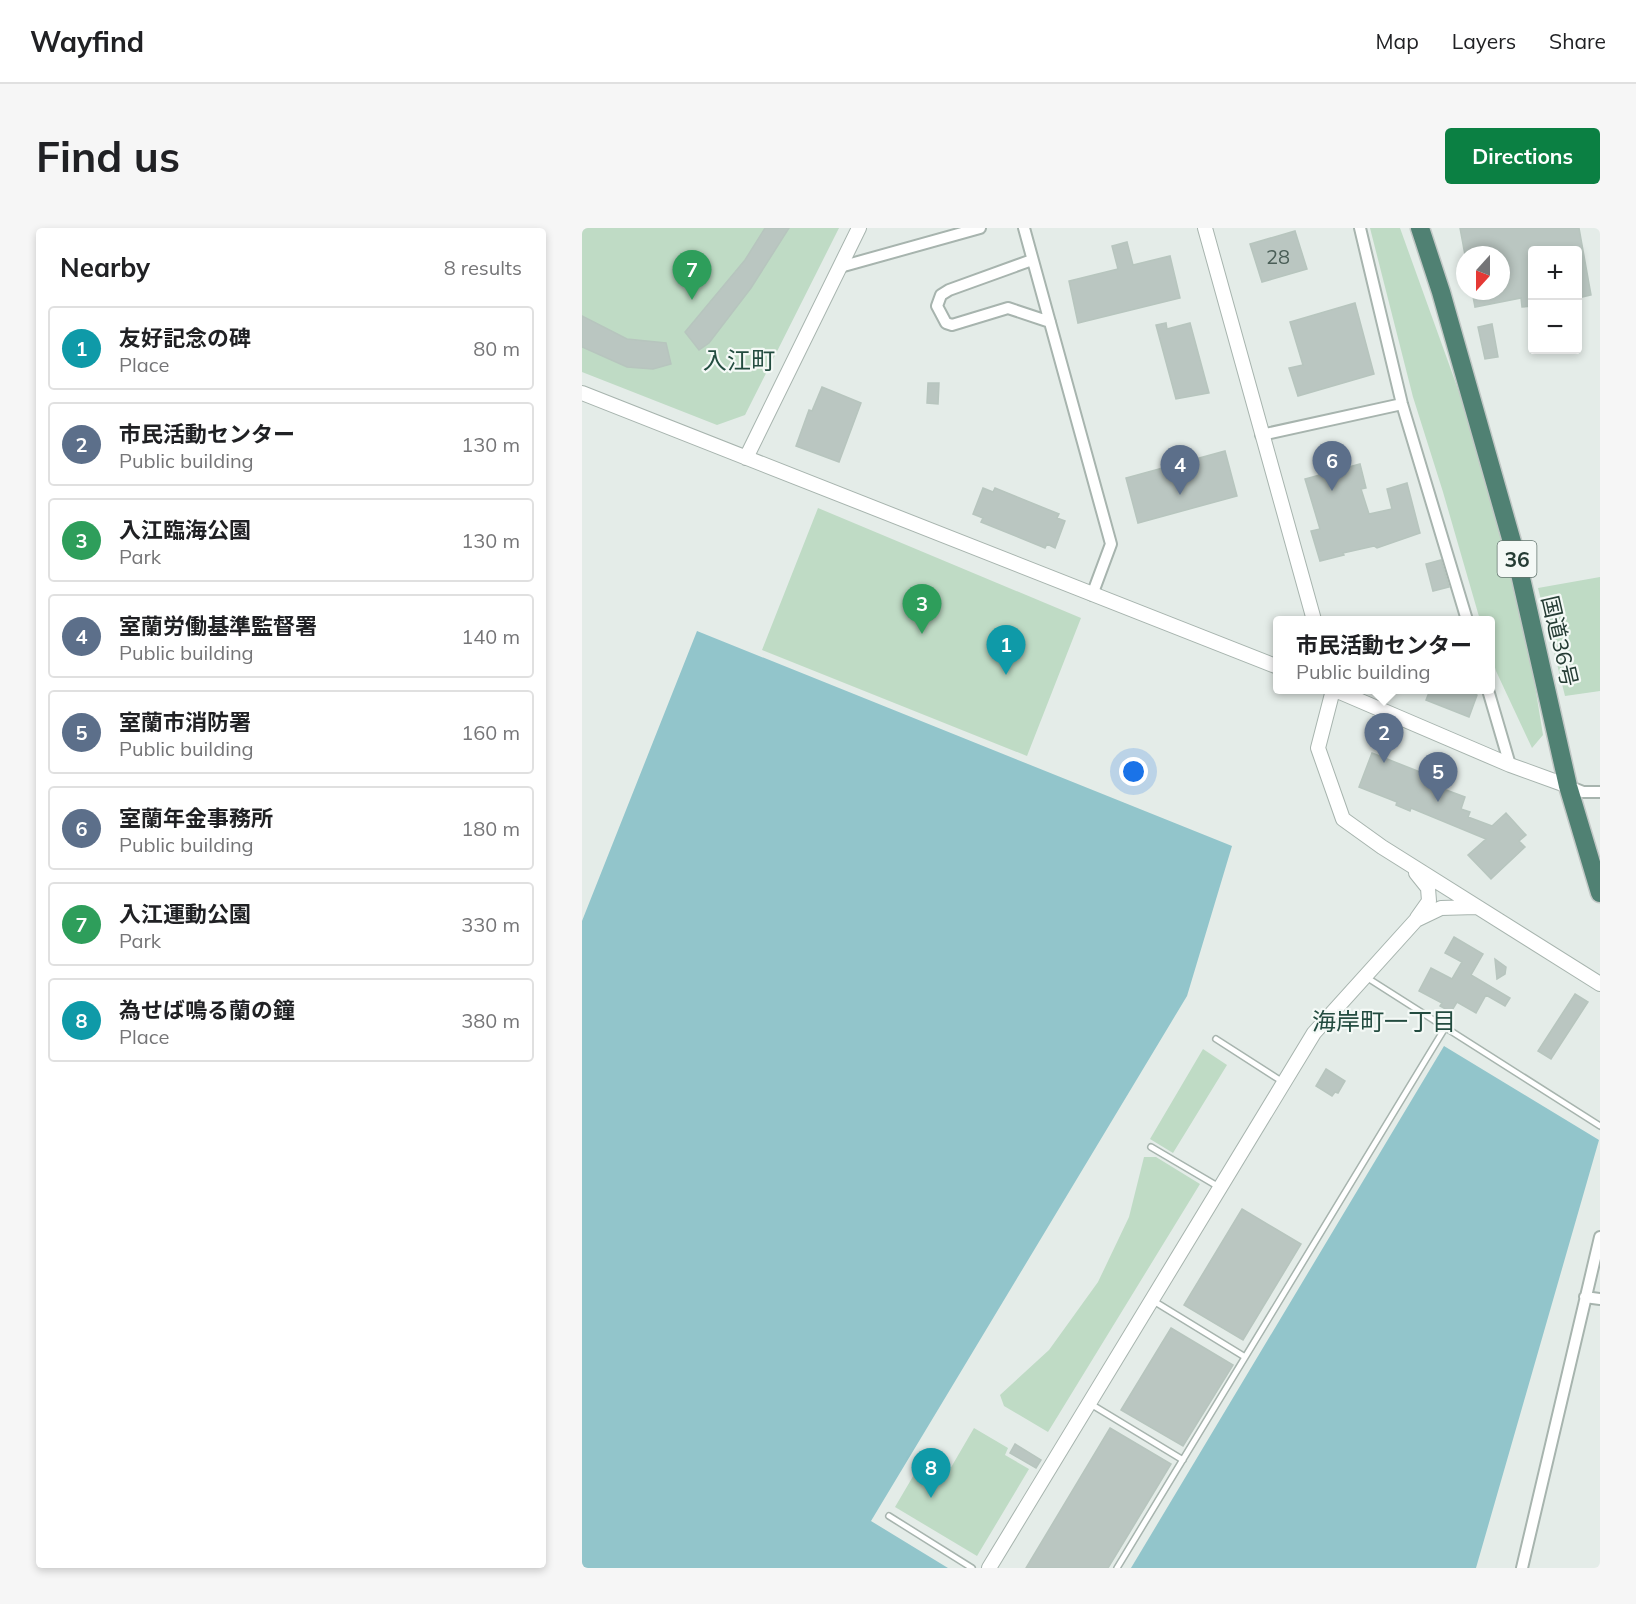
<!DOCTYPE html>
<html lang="en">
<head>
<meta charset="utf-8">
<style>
	:root { --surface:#fff; --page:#f6f6f6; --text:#202124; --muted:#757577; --line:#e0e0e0; --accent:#0b8043 }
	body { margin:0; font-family:Mulish,"Noto Sans JP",sans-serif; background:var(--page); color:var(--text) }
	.controls { position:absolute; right:18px; top:18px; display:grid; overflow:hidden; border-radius:6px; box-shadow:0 3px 9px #0003 }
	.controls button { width:54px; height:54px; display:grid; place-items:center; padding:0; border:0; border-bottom:2px solid var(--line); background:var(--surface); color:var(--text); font:30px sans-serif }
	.compass { position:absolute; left:874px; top:18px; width:54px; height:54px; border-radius:50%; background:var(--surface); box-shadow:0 3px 9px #0003; rotate:201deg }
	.you { position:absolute; left:552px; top:544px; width:21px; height:21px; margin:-15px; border:4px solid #fff; border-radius:50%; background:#1a73e8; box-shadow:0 0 0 9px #1a73e833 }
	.badge { display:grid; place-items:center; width:39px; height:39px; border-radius:50%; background:var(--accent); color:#fff; font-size:20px; font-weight:700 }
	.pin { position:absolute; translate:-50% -50px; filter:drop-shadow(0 2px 3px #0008) }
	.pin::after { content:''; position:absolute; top:32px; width:21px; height:18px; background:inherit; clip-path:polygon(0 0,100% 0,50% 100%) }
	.popup { position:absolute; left:691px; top:388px; width:222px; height:78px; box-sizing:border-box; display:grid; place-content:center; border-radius:6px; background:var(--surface); filter:drop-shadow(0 2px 4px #0005); font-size:20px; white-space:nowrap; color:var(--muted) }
	.popup b { font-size:22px; color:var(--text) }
	.popup::after { content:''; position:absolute; left:50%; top:100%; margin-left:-12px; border:12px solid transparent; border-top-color:var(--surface) }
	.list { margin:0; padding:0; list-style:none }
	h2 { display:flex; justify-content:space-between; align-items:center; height:78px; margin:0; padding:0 24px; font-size:26px }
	h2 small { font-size:20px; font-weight:400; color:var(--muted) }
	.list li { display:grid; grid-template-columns:39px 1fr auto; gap:18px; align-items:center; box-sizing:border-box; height:84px; margin:0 12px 12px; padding:0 12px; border:2px solid var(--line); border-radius:6px }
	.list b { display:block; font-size:22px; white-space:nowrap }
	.list p { margin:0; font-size:20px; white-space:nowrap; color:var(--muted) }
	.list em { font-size:20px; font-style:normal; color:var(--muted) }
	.map { position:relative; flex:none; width:1018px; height:1340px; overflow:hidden; border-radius:6px }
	header { display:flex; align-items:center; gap:36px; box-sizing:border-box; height:84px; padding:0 30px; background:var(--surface); border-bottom:2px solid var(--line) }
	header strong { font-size:28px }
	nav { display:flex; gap:33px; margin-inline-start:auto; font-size:21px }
	.intro { display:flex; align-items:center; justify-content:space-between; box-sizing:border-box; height:144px; padding:0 36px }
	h1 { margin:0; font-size:42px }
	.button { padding:15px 27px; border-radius:6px; background:var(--accent); color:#fff; font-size:21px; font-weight:700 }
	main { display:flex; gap:36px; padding:0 36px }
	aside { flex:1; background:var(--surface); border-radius:6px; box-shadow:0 3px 9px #0003 }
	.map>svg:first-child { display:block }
	.green { fill:#bfdbc5 }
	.water { fill:#92c5cb }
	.building { fill:#bac6c1; stroke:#b7c5be; stroke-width:1.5 }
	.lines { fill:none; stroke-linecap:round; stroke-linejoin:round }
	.service-casing { stroke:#a7b4ae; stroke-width:8 }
	.minor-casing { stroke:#a7b4ae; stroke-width:14 }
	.tertiary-casing { stroke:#a7b4ae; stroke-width:16 }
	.trunk-casing { stroke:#c2c8c6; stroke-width:21 }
	.service { stroke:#fff; stroke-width:5 }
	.minor { stroke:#fff; stroke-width:10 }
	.tertiary { stroke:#fff; stroke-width:14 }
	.trunk { stroke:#508173; stroke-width:18 }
	.labels { text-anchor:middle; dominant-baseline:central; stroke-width:4.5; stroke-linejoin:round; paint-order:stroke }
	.number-label { font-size:20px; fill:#4a5e57 }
	.shield { fill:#f4f9f6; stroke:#63756e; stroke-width:1.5 }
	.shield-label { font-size:21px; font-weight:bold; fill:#253c34 }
	.street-label { font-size:22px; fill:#253c34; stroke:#f4f9f6 }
	.neighbourhood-label { font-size:24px; fill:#234c40; stroke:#f4f9f6 }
</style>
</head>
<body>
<header>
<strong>Wayfind</strong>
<nav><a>Map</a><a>Layers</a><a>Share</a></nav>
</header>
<div class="intro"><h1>Find us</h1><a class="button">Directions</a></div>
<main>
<aside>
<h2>Nearby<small>8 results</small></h2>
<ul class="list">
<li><span class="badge" style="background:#0f9aa8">1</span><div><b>友好記念の碑</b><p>Place</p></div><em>80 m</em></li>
<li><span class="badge" style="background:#5c6f8a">2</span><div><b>市民活動センター</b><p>Public building</p></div><em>130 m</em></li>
<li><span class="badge" style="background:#2e9e5b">3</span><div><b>入江臨海公園</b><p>Park</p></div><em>130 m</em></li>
<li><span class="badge" style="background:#5c6f8a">4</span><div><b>室蘭労働基準監督署</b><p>Public building</p></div><em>140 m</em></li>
<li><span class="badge" style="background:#5c6f8a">5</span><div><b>室蘭市消防署</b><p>Public building</p></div><em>160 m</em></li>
<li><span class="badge" style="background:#5c6f8a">6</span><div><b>室蘭年金事務所</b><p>Public building</p></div><em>180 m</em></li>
<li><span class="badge" style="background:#2e9e5b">7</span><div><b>入江運動公園</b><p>Park</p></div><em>330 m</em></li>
<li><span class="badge" style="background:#0f9aa8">8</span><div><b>為せば鳴る蘭の鐘</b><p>Place</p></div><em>380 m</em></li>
</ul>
</aside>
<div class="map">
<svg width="1018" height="1340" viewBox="0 0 1018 1340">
	<rect width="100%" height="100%" fill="#e4ece8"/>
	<path class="green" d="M0 0H257L163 187 135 197 0 144Z
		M788 0H818L877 164 912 277 943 396 961 507 950 520 914 443 909 426 908 392H898L861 264 831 169Z
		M236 280 499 390 445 528 180 422Z
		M1018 349V463L983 468 956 360Z
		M621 821 645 837 591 925 568 911Z
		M562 929H574L618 956 466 1204 422 1178 418 1167 467 1122 516 1054 547 989Z
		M392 1200 426 1220 423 1227 447 1241 395 1328 313 1279 340 1233 364 1248Z"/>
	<path class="water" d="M115 403 650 618 605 768 289 1293 366 1340H0V693Z
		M862 818 1017 912 894 1340H549Z"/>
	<path class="building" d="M183 0H207L169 60 127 115 117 122 103 104 163 32Z
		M878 0H997L1009 67 996 70V22H951V78L940 79 939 70 893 79 890 63H919V27H883Z
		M713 3 725 41 680 54 668 16Z
		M545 14 551 37 588 28 598 70 496 95 487 53 536 41 530 18Z
		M773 75 792 146 716 168 707 140 721 137 708 94Z
		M0 88 45 111 84 115 89 136 71 141 45 139 0 119Z
		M584 95 585 101 608 95 627 165 594 171 574 97Z
		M910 96 916 129 903 131 896 99Z
		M346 155H357L356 176 345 175Z
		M240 159 279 175 257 234 214 218 227 182 230 183Z
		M643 223 655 268 556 295 544 250Z
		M778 236 784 260 779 261 787 286 810 281 805 261 825 255 838 305 795 320 792 318 761 325 762 327 738 333 729 303 738 301 723 251Z
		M401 260 411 264 413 260 477 286 475 290 483 293 473 320 465 316 463 320 399 294 401 290 391 286Z
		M859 332 867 359 851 363 844 336Z
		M848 462H890L889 464 895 467 887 489 844 472Z
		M790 525 843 546 840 553 883 569 879 581 888 584 886 589 910 598 924 585 944 607 937 613 943 619 909 651 886 627 904 611 829 580 828 583 814 577 815 574 777 559Z
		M872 709 901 726 889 747 928 770 923 778 904 767 894 785 875 774 869 784 858 778 860 775 837 763 849 740 870 751 880 734 863 725Z
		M913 731 924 739 923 746 915 751Z
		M993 766 1006 774 969 831 956 823Z
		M744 841 763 853 756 865 753 864 750 868 734 858Z
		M660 981 719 1016 661 1112 602 1077Z
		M589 1100 651 1137 601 1218 539 1182Z
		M528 1200 589 1236 526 1340H444Z
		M433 1216 459 1232 454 1240 428 1225Z"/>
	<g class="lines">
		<defs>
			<path id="service" d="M784 749 1018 898
				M634 811 701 854
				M569 919 637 959
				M570 1072 663 1129
				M507 1175 601 1232
				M307 1288 390 1340
				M535 1340 863 800"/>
			<path id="minor" d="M442 0 529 316 510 367
				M778 0 820 176 885 392
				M450 32 367 62 359 67 355 78 364 95 370 97 426 80 468 94
				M258 39 398 0
				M679 207 820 176
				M906 462 928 537
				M986 558 1001 564H1018
				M1003 1069 1018 1071
				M940 1340 1018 1009"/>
			<path id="tertiary" d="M623 0 732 392
				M0 165 696 439
				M164 230 277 0
				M751 462 736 520 761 591 800 619 1018 756
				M753 462 928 537 986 558
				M834 645 846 660 847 673 835 690
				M407 1340 732 805 834 692 859 680 894 679"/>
			<path id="trunk" d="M838 0 859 64 934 328 986 558 1018 665"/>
		</defs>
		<use href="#service" class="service-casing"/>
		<use href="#minor" class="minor-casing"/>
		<use href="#tertiary" class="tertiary-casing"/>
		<use href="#trunk" class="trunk-casing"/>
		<use href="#service" class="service"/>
		<use href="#minor" class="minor"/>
		<use href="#tertiary" class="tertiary"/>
		<use href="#trunk" class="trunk"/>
	</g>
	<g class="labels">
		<g class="number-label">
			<text x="696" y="28">28</text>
		</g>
		<rect class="shield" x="915.5" y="313" width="39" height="36" rx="4.5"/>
		<g class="shield-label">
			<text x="935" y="331">36</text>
		</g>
		<g class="street-label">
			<text transform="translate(978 413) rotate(77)">国道36号</text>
		</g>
		<g class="neighbourhood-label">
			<text x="157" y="132">入江町</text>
			<text x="802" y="793">海岸町一丁目</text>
		</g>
	</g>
</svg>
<div class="controls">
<button>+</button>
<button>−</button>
</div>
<svg class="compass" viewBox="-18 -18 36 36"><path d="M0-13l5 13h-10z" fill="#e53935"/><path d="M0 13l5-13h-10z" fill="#757577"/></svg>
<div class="you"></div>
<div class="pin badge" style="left:424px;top:447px;background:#0f9aa8">1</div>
<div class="pin badge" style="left:802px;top:535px;background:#5c6f8a">2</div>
<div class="popup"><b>市民活動センター</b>Public building</div>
<div class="pin badge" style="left:340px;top:406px;background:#2e9e5b">3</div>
<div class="pin badge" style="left:598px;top:267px;background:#5c6f8a">4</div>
<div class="pin badge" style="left:856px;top:574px;background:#5c6f8a">5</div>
<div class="pin badge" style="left:750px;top:263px;background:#5c6f8a">6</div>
<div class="pin badge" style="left:110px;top:72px;background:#2e9e5b">7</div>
<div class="pin badge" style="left:349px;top:1270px;background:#0f9aa8">8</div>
</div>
</main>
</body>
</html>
